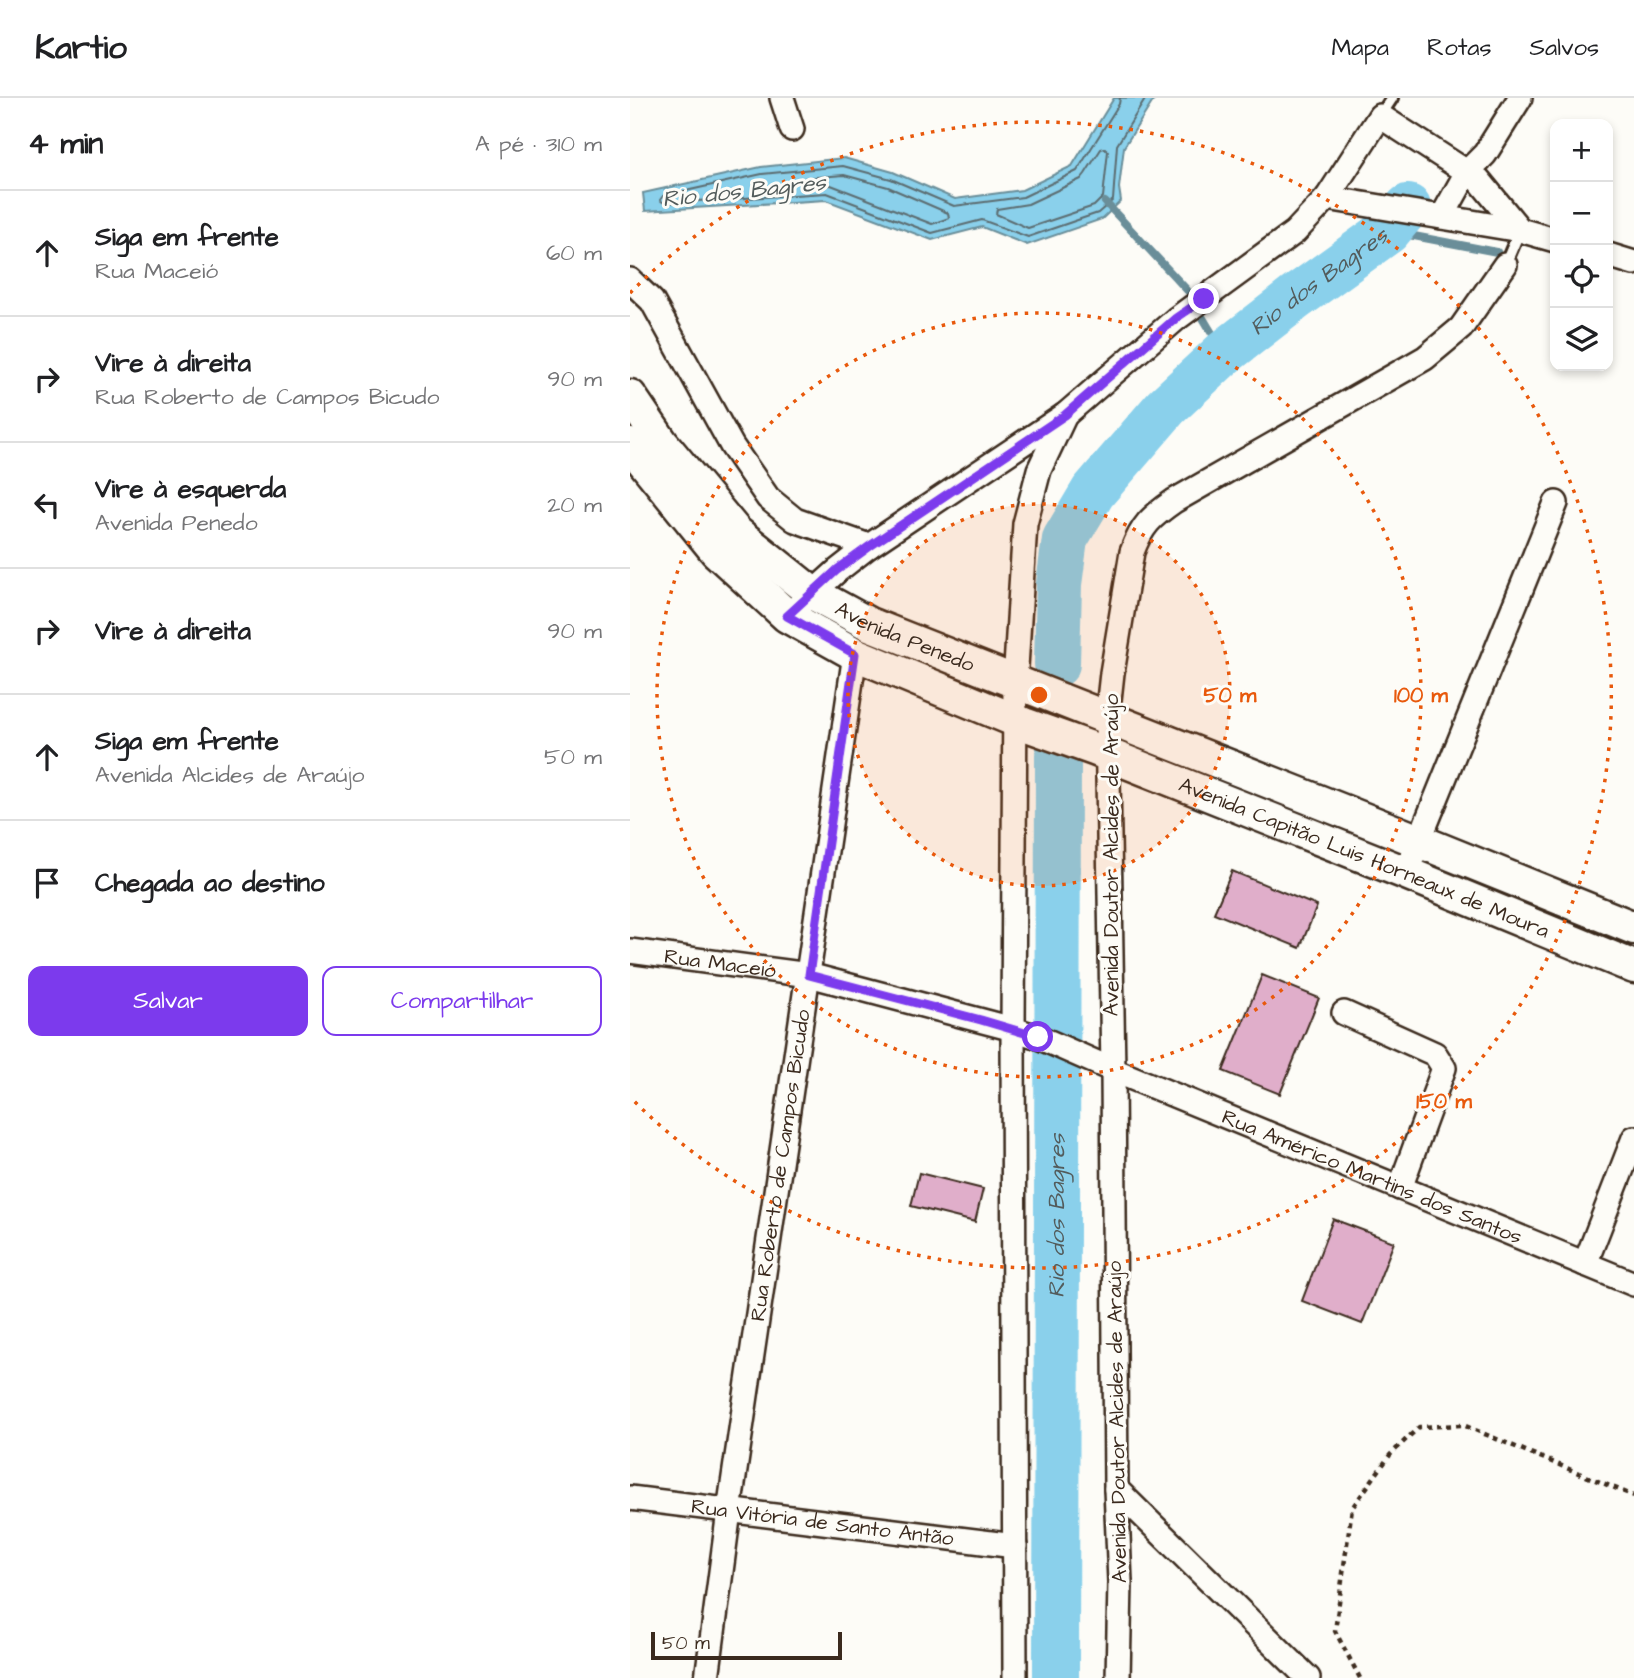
<!DOCTYPE html>
<html lang="pt">
<head>
<meta charset="utf-8">
<style>
	:root { --surface:#fff; --page:#f2f2f2; --text:#202124; --muted:#757577; --line:#e0e0e0; --accent:#7c3aed }
	body { margin:0; font-family:"Architects Daughter",sans-serif; background:var(--page); color:var(--text) }
	.controls { position:absolute; right:21px; top:21px; display:grid; overflow:hidden; border-radius:14px; box-shadow:0 4px 10px #0003 }
	.controls button { width:63px; height:63px; display:grid; place-items:center; padding:0; border:0; border-bottom:2px solid var(--line); background:var(--surface); color:var(--text); font:35px sans-serif }
	.scale { position:absolute; left:21px; bottom:18px; width:191px; box-sizing:border-box; padding-left:7px; border:4px solid #3b2a1e; border-top:0; font-size:19px; line-height:24px; white-space:nowrap; color:#3b2a1e; -webkit-text-stroke:5px #fdfcf7; paint-order:stroke }
	.stop { position:absolute; width:21px; height:21px; margin:-16px; border:5px solid #7c3aed; border-radius:50%; background:#fff }
	.stop.end { background:#7c3aed; border-color:#fff; box-shadow:0 2px 7px #0008 }
	.list { margin:0; padding:0; list-style:none }
	h2 { display:flex; justify-content:space-between; align-items:center; height:91px; margin:0; padding:0 28px; font-size:30px }
	h2 small { font-size:23px; font-weight:400; color:var(--muted) }
	.list li { display:grid; grid-template-columns:46px 1fr auto; gap:21px; align-items:center; box-sizing:border-box; height:126px; padding:0 28px; border-top:2px solid var(--line) }
	.list b { display:block; font-size:26px; white-space:nowrap }
	.list p { margin:0; font-size:23px; white-space:nowrap; color:var(--muted) }
	.list em { font-size:23px; font-style:normal; color:var(--muted) }
	.actions { display:flex; gap:14px; padding:21px 28px }
	.actions a { flex:1; padding:16px 0; border:2px solid var(--accent); border-radius:14px; text-align:center; font-size:24px; color:var(--accent) }
	.actions .main { background:var(--accent); color:#fff }
	.icon { flex:none; width:38px; height:38px; fill:none; stroke:currentColor; stroke-width:2; stroke-linecap:round; stroke-linejoin:round }
	.map { position:relative; flex:none; width:1004px; height:1580px; overflow:hidden }
	header { display:flex; align-items:center; gap:42px; box-sizing:border-box; height:98px; padding:0 35px; background:var(--surface); border-bottom:2px solid var(--line) }
	header strong { font-size:33px }
	nav { display:flex; gap:38px; margin-inline-start:auto; font-size:24px }
	main { display:flex }
	aside { flex:1; background:var(--surface) }
	.map>svg:first-child { display:block }
	.water { fill:#8ad0eb; stroke:#6a8e99; stroke-width:2 }
	.lines { fill:none; stroke-linecap:round; stroke-linejoin:round }
	.shore { stroke:#5b6c70; stroke-width:2 }
	.stream { stroke:#6a8e99; stroke-width:8 }
	.river { stroke:#8ad0eb; stroke-width:46 }
	.building { fill:#e0aeca; stroke:#3b2a1e; stroke-width:2 }
	.lane-casing { stroke:#3b2a1e; stroke-width:16 }
	.street-casing { stroke:#3b2a1e; stroke-width:28 }
	.secondary-casing { stroke:#3b2a1e; stroke-width:37 }
	.path { stroke:#3b2a1e; stroke-width:4.5; stroke-dasharray:5 5; stroke-linecap:butt }
	.lane { stroke:#fdfcf7; stroke-width:10 }
	.street { stroke:#fdfcf7; stroke-width:23 }
	.secondary { stroke:#fdfcf7; stroke-width:32 }
	.route { stroke:#7c3aed; stroke-width:9 }
	.ring { fill:none; stroke:#e8590c; stroke-width:3.5; stroke-dasharray:3.5 7 }
	.labels { text-anchor:middle; dominant-baseline:central; stroke-width:6; stroke-linejoin:round; paint-order:stroke }
	.street-label { font-size:21px; fill:#3b2a1e; stroke:#fdfcf7 }
	.water-label { font-size:23px; font-style:italic; fill:#535c5c; stroke:#fdfcf7 }
	.centre { fill:#e8590c; stroke:#fdfcf7; stroke-width:3.5 }
	.ring-label { font-size:21px; text-anchor:middle; font-weight:bold; fill:#e8590c; stroke:#fdfcf7; stroke-width:6; stroke-linejoin:round; paint-order:stroke }
</style>
</head>
<body>
<header>
<strong>Kartio</strong>
<nav><a>Mapa</a><a>Rotas</a><a>Salvos</a></nav>
</header>
<main>
<aside>
<h2>4 min<small>A pé · 310 m</small></h2>
<ul class="list">
<li><svg class="icon" aria-label="ahead" viewBox="0 0 24 24"><path d="M12 20V5M6 11l6-6 6 6"/></svg><div><b>Siga em frente</b><p>Rua Maceió</p></div><em>60 m</em></li>
<li><svg class="icon" aria-label="right" viewBox="0 0 24 24"><path d="M7 20v-9h11M14 6l5 5-5 5"/></svg><div><b>Vire à direita</b><p>Rua Roberto de Campos Bicudo</p></div><em>90 m</em></li>
<li><svg class="icon" aria-label="left" viewBox="0 0 24 24"><path d="M17 20v-9H6M10 6l-5 5 5 5"/></svg><div><b>Vire à esquerda</b><p>Avenida Penedo</p></div><em>20 m</em></li>
<li><svg class="icon" aria-label="right" viewBox="0 0 24 24"><path d="M7 20v-9h11M14 6l5 5-5 5"/></svg><div><b>Vire à direita</b></div><em>90 m</em></li>
<li><svg class="icon" aria-label="ahead" viewBox="0 0 24 24"><path d="M12 20V5M6 11l6-6 6 6"/></svg><div><b>Siga em frente</b><p>Avenida Alcides de Araújo</p></div><em>50 m</em></li>
<li><svg class="icon" aria-label="arrive" viewBox="0 0 24 24"><path d="M6 21V4h12l-3 4 3 4H6"/></svg><div><b>Chegada ao destino</b></div></li>
</ul>
<div class="actions"><a class="main">Salvar</a><a>Compartilhar</a></div>
</aside>
<div class="map">
<svg width="1004" height="1580" viewBox="0 0 1004 1580">
	<rect width="100%" height="100%" fill="#fdfcf7"/>
	<filter id="ink" filterUnits="userSpaceOnUse"><feTurbulence type="fractalNoise" baseFrequency=".0143" numOctaves="2"/><feDisplacementMap in="SourceGraphic" scale="14" xChannelSelector="R" yChannelSelector="G"/><feConvolveMatrix kernelMatrix="1 2 1 2 8 2 1 2 1" color-interpolation-filters="sRGB"/></filter>
	<g filter="url(#ink)">
		<path class="water" d="M484 0H525L494 49 489 90 491 103 472 121 397 147 352 129 302 142 196 102 15 113 13 95 131 69 214 60 263 74 325 101 392 92 442 68Z"/>
		<g class="lines">
			<path class="shore" d="M490 0 489 6 447 73 393 99 324 108 261 81 213 68 132 76 33 98 30 102 34 105 197 95 302 135 352 122 398 139 468 115 483 102 487 47 516 0
				M475 50 478 53 473 99 464 108 398 130 366 116 367 111 398 106 451 81 455 76 471 51Z
				M214 77 258 89 318 115 319 120 302 126 201 87H175L172 84 175 80Z"/>
			<path class="stream" d="M475 104 557 192
				M758 133 867 154
				M573 220 594 255"/>
			<g class="river">
				<path id="s1" d="M427 566 429 486 435 441 463 394 536 309 594 255 665 200 758 133 778 109"/>
				<path id="s2" d="M426 1580 428 657"/>
			</g>
		</g>
		<path class="building" d="M602 773 687 808 670 850 584 815Z
			M632 877 689 900 650 996 593 973Z
			M289 1075 353 1091 345 1124 281 1108Z
			M703 1121 764 1144 732 1226 672 1203Z"/>
		<g class="lines">
			<defs>
				<path id="lane" d="M750 18 762 0
					M875 167 890 132"/>
				<g id="street">
					<path d="M152 0 162 31"/>
					<path d="M697 100 890 132 925 142"/>
					<path d="M812 119 837 74 855 56 890 0"/>
					<path d="M978 157 1004 165"/>
					<path d="M0 182 22 203 102 348 138 400 165 422 239 448"/>
					<path d="M157 518 207 473 239 448 435 317 546 221 665 134 697 100 750 18 849 82 890 132"/>
					<path d="M776 775 926 405"/>
					<path id="s3" d="M0 853 179 877 383 931 408 939 483 972 1004 1186"/>
					<path d="M714 915 805 956 814 970 770 1090"/>
					<path d="M955 1166 1004 1040"/>
					<path d="M486 1391 678 1580"/>
					<path id="s4" d="M0 1400 385 1448"/>
					<path id="s5" d="M77 1580 99 1413 225 556"/>
					<path d="M385 1580 383 931 385 585 395 426 409 372 435 317"/>
					<path d="M488 1580 490 1484 486 1391 483 972 477 620 482 575 502 454C512 427 521 419 544 403L795 260 831 230 875 167"/>
				</g>
				<g id="secondary">
					<path id="s6" d="M0 298 32 345 106 434 182 495 239 526 789 743 1004 830"/>
					<path id="s7" d="M0 347 86 453 157 518 225 556 394 626 464 651 776 775 1004 869"/>
				</g>
			</defs>
			<use href="#lane" class="lane-casing"/>
			<use href="#street" class="street-casing"/>
			<use href="#secondary" class="secondary-casing"/>
			<path class="path" d="M730 1580 705 1533 722 1410 760 1357 789 1329 833 1327 1004 1398"/>
			<use href="#lane" class="lane"/>
			<use href="#street" class="street"/>
			<use href="#secondary" class="secondary"/>
		</g>
	</g>
	<g class="lines" filter="url(#ink)">
		<path class="route" d="M408 939 351 922 179 877 225 556 157 518 207 472 240 448 435 317 546 220 574 201"/>
	</g>
	<circle cx="409" cy="597" r="191" fill="#e8590c" fill-opacity=".12"/>
	<g class="ring">
		<circle cx="409" cy="597" r="191"/>
		<circle cx="409" cy="597" r="382"/>
		<path d="M0 195A573 573 0 1 1 0 999"/>
	</g>
	<g class="labels">
		<g class="street-label">
			<text stroke="none"><textPath href="#s6" startOffset="373">Avenida Penedo</textPath></text>
			<text transform="translate(481 757) rotate(-90)">Avenida Doutor Alcides de Araújo</text>
			<text stroke="none"><textPath href="#s7" startOffset="859">Avenida Capitão Luis Horneaux de Moura</textPath></text>
			<text stroke="none"><textPath href="#s3" startOffset="91">Rua Maceió</textPath></text>
			<text stroke="none"><textPath href="#s5" startOffset="518">Rua Roberto de Campos Bicudo</textPath></text>
			<text stroke="none"><textPath href="#s3" startOffset="780">Rua Américo Martins dos Santos</textPath></text>
			<text transform="translate(487 1324) rotate(-91)">Avenida Doutor Alcides de Araújo</text>
			<text stroke="none"><textPath href="#s4" startOffset="194">Rua Vitória de Santo Antão</textPath></text>
		</g>
		<g class="water-label">
			<text transform="translate(114 93) rotate(-6)">Rio dos Bagres</text>
			<text stroke="none"><textPath href="#s1" startOffset="490">Rio dos Bagres</textPath></text>
			<text stroke="none"><textPath href="#s2" startOffset="462">Rio dos Bagres</textPath></text>
		</g>
	</g>
	<circle cx="409" cy="597" r="10" class="centre"/>
	<g class="ring-label">
		<text x="600" y="604">50 m</text>
		<text x="791" y="604">100 m</text>
		<text x="814" y="1010">150 m</text>
	</g>
</svg>
<div class="controls">
<button>+</button>
<button>−</button>
<button><svg class="icon" aria-label="locate" viewBox="0 0 24 24"><circle cx="12" cy="12" r="6"/><path d="M12 2v4M12 18v4M2 12h4M18 12h4"/></svg></button>
<button><svg class="icon" aria-label="layers" viewBox="0 0 24 24"><path d="M12 4l9 5-9 5-9-5zM3 14l9 5 9-5"/></svg></button>
</div>
<div class="scale">50 m</div>
<div class="stop" style="left:408px;top:939px"></div>
<div class="stop end" style="left:574px;top:201px"></div>
</div>
</main>
</body>
</html>
